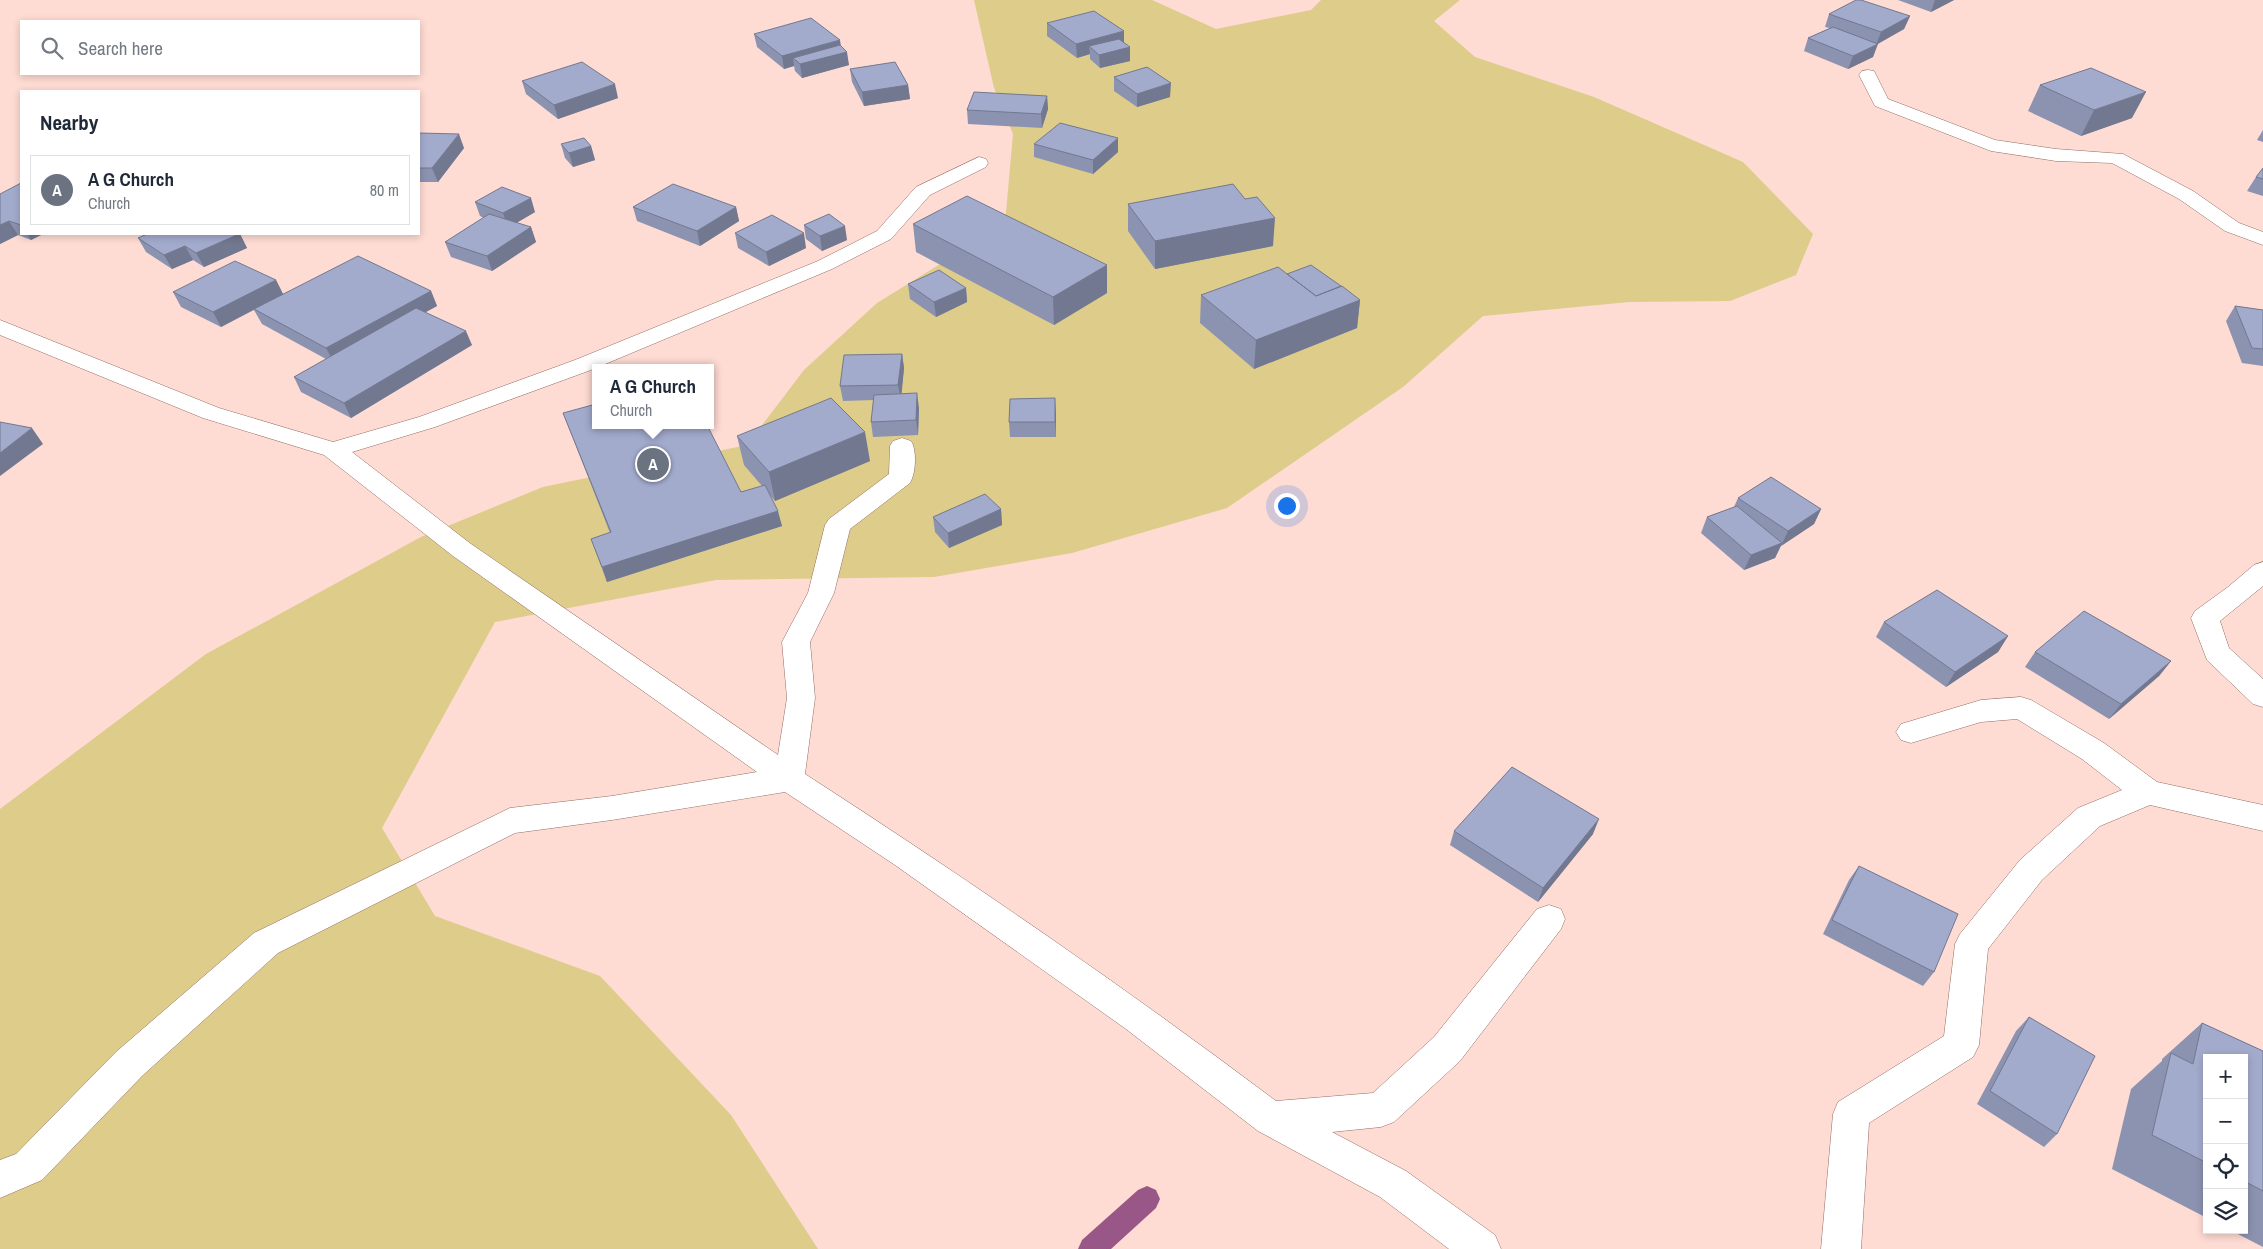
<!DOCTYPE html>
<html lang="en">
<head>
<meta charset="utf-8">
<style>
	:root { --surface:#fff; --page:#f2f2f3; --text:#1f2937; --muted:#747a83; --line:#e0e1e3; --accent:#b45309 }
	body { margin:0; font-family:"Archivo Narrow",sans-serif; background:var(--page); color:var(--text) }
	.controls { position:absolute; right:15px; bottom:15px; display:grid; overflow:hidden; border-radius:0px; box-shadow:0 2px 8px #0003 }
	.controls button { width:45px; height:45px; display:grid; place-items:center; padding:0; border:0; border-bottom:1px solid var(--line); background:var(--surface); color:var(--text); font:25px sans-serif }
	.you { position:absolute; left:1286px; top:505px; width:18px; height:18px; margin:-12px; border:4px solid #fff; border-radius:50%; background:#1a73e8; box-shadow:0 0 0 8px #1a73e833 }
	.badge { display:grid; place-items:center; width:32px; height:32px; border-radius:50%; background:var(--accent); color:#fff; font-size:16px; font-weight:700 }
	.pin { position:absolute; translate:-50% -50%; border:2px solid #fff; box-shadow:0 1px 5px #0006 }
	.popup { position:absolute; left:592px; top:364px; width:122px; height:65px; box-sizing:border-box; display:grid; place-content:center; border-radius:0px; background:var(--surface); filter:drop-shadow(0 1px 4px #0005); font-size:16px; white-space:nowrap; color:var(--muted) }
	.popup b { font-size:19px; color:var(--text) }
	.popup::after { content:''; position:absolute; left:50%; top:100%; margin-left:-10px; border:10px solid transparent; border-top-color:var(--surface) }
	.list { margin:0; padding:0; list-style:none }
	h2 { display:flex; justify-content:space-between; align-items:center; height:65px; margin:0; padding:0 20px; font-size:21px }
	h2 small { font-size:16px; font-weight:400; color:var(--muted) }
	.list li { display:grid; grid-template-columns:32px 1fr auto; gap:15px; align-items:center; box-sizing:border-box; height:70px; margin:0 10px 10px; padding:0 10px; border:1px solid var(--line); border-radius:0px }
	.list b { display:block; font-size:19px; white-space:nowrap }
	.list p { margin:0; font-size:16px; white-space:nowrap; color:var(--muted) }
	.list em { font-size:16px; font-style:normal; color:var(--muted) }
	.icon { flex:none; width:28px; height:28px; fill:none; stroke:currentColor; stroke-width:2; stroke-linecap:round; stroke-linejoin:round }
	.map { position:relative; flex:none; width:2263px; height:1249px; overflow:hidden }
	.search { position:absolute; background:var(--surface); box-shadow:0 2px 8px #0003; left:20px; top:20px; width:400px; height:55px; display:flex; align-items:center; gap:12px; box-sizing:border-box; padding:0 18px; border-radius:0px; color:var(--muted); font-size:19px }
	.panel { position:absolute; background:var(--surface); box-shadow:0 2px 8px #0003; left:20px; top:90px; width:400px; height:145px; border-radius:0px }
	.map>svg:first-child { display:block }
	.green { fill:#decc8a }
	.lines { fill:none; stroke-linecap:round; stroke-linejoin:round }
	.stream { fill:#985786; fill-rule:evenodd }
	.minor-casing { stroke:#936e64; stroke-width:1 }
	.minor { fill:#fff; fill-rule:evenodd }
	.wall { fill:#8c93b0 }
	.shaded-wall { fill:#727890 }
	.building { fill:#a3abcd; stroke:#727890 }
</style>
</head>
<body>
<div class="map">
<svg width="2263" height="1249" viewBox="0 0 2263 1249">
	<rect width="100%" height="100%" fill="#fedbd3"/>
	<path class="green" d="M974 0H1152L1216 29 1311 10 1321 0H1460L1434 21 1475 57 1594 97 1743 162 1813 234 1796 275 1730 301 1629 302 1483 316 1403 387 1227 508 1072 553 934 577 716 580 495 622 382 828 435 916 600 976 731 1115 818 1249H0V809L206 654 421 537 543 487 747 445 804 370 877 303 1005 224 1013 134 994 88Z"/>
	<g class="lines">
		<path class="stream" d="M1147 1186 1156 1190 1160 1199 1156 1208 1111 1249H1078L1082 1240 1138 1190Z"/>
		<defs>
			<path id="minor" d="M1868 70 1874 71 1888 99 1995 140 2056 149 2123 154 2193 191 2239 223 2263 232V245L2225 231 2179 199 2112 163 2056 161 1991 151 1875 106 1859 75 1862 71Z
				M979 157 986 159 988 163 986 167 930 195 891 239 832 269 591 370 435 427 352 452 471 544 778 755 787 698 782 642 808 593 825 525 829 519 889 474 890 446 893 441 902 438 911 441C917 450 916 473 910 483L850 529 834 593 810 642 815 698 805 774C966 878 1123 986 1276 1101L1373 1093 1434 1037 1537 909 1549 905 1561 909 1565 919 1561 929 1460 1061 1394 1122 1381 1127 1332 1132 1406 1171 1495 1235 1501 1249H1449L1380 1197 1258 1131 1126 1029 895 865 785 792 612 820 515 833 278 953 142 1076 42 1180 0 1198V1160L16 1154 116 1052 254 933 510 808 612 796 757 772 453 556 324 455 203 418 0 335V320L219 408 333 442 419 417 575 360 818 261 877 231 916 187Z
				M2263 562V586L2220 621 2229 648 2263 679V707L2253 704 2207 660 2191 618 2195 611 2228 587 2254 565Z
				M2021 697 2031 700 2104 743 2157 782 2263 805V831L2150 805 2100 826 2042 880 1988 949 1979 1045 1973 1057 1869 1123 1861 1249H1821L1833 1114 1838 1102 1944 1036 1955 944 1960 934 2020 860 2078 808 2122 790 2082 759 2017 719 1981 722 1911 743 1901 740 1896 732 1901 724 1981 700Z"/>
		</defs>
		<use href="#minor" class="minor-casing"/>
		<use href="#minor" class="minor"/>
	</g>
	<path class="wall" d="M1898 0H1954L1931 12Z
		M1829 14 1910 16 1904 29 1877 44 1873 57 1848 69 1804 51 1808 38 1830 28 1825 27Z
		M1047 23 1124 43 1130 61 1100 68 1090 59V54L1077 58 1047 36Z
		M754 34 841 46 849 65 802 78 795 71 794 66 784 69 757 47Z
		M850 69 908 85 910 99 864 106 852 82Z
		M1114 77 1170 97 1137 107 1114 91Z
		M522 81 618 98 558 119 526 94Z
		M2040 85 2132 118 2081 136 2028 111Z
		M1047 96 1048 109 1042 128 968 124 967 110Z
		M2263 130V142L2257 140Z
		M419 133 464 148 438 182H419Z
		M1118 138V152L1093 174 1034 157V144Z
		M561 144 591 146 595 160 573 167 565 158Z
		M2263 168V196L2247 191 2256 177Z
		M21 183V234H43L31 240 18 235 0 244Z
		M1245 199 1273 246 1155 269 1128 231V204Z
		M475 202 535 212 516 223 531 227 536 242 492 271 451 257 445 242 484 218 480 216Z
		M633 207H736L739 221 700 246 637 221Z
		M913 224 1107 293 1054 325 916 252Z
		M804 225 847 240 822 251 806 239Z
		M735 233 806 248 769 266 738 248Z
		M147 234H240L247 248 204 267 193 260 172 269 146 252 138 238Z
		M1287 274 1360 300 1357 328 1254 369 1200 323 1201 295Z
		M276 280 283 294 431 291 437 306 425 312 472 345 351 418 301 392 294 377 326 359 262 324 254 310 221 327 181 307 173 292Z
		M908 284 966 288 967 302 936 317 910 299Z
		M2235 306 2263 310V366L2242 363 2226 321Z
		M902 354 904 368 901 394 919 408 918 435 873 437 871 422 874 400 843 401 840 386Z
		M563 413 741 492 762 486 744 465 737 436 870 461 775 501 770 495 782 526 607 582 591 539 610 533Z
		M1056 413V437H1010L1009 422Z
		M1738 498 1821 509 1814 524 1781 546 1775 558 1744 570 1701 533 1707 517 1734 507Z
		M1001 509 1002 525 949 548 935 532 933 517Z
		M1884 622 2008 636 1998 652 1946 687 1876 637Z
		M2035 652 2171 661 2159 676 2109 719 2025 667Z
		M1454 831 1593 834 1538 902 1450 845Z
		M1859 866 1934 972 1923 986 1823 934 1849 880Z
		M2029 1017 2057 1134 2044 1147 1977 1104 2016 1031Z
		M2202 1023 2263 1051V1247L2230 1230H2244V1058H2207V1218L2112 1169 2131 1089 2162 1061V1059Z"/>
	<path class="shaded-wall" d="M1935 0H1954L1931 12Z
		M1910 16 1904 29 1876 45 1881 32Z
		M1124 31V44L1089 46 1090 54 1077 58 1076 44Z
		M840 40 842 53 847 52 849 65 802 78 800 64 793 58 794 66 784 69 782 56Z
		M1878 44 1873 57 1848 69 1853 56Z
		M1130 47V61L1100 68 1099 55Z
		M1171 83 1170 97 1137 107V94Z
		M615 84 618 98 558 119 554 105Z
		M908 85 910 99 864 106 862 92Z
		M2146 92 2132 118 2081 136 2094 110Z
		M1047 96 1048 109 1042 128 1041 114Z
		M459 134 464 148 438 182 432 168Z
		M1118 138V152L1093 174V160Z
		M591 146 595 160 573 167 569 153Z
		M531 198 535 212 508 228 503 213Z
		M736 207 739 221 700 246 697 231Z
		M1275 218 1273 246 1155 269V241Z
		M9 221 18 235 0 244V225Z
		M845 226 847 240 822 251 820 236Z
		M531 227 536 242 492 271 487 256Z
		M804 233 806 248 769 266 766 252Z
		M27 234H43L31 240Z
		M239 234H240L247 248 204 267 196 253Z
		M185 246 193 260 172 269 164 255Z
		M1107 265V293L1054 325 1053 297Z
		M276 280 283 294 221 327 213 312Z
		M966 288 967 302 936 317 934 302Z
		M431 291 437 306 334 363 326 348Z
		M1360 300 1357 328 1254 369 1256 340Z
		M466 331 472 345 351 418 344 403Z
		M902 354 904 368 901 400 898 385Z
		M917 393 919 408 918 435 916 420Z
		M1055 398 1056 413V437L1055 422Z
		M32 428 43 444 0 476V453Z
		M865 432 870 461 775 501 769 472Z
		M1001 509 1002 525 949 548 948 533Z
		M1821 509 1814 524 1781 546 1788 531Z
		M778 511 782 526 607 582 602 567Z
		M1782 543 1775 558 1744 570 1751 555Z
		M2008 636 1998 652 1946 687 1955 672Z
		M2171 661 2159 676 2109 719 2121 704Z
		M1599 819 1593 834 1538 902 1543 888Z"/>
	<path class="building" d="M1856 0H1861L1910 16 1881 32 1829 14Z
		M1094 11 1124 31 1076 44 1047 23Z
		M811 18 840 40 782 56 754 34Z
		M1833 27 1878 44 1853 56 1808 38Z
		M1119 39 1130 47 1099 55 1089 46Z
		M840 45 847 52 800 64 793 58Z
		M582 62 615 84 554 105 522 81Z
		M895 62 908 85 862 92 850 69Z
		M1147 67 1171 83 1137 94 1114 77Z
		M2091 68 2146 92 2094 110 2040 85Z
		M974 92 1047 96 1041 114 967 110Z
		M1060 123 1118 138 1093 160 1034 144Z
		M419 133 459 134 432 168H419Z
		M584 138 591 146 569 153 561 144Z
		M2263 168V179L2256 177Z
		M21 183V225L9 221 0 225V194Z
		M673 184 736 207 697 231 633 207Z
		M1233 184 1245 199 1257 197 1275 218 1155 241 1128 204Z
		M502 187 531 198 503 213 475 202Z
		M967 196 1107 265 1053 297 913 224Z
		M489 214 531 227 487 256 445 242Z
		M829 214 845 226 820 236 804 225Z
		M772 215 804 233 766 252 735 233Z
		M147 234H239L196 253 185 246 164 255 138 238Z
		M358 256 431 291 326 348 254 309Z
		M235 261 276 280 213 312 173 292Z
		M1311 265 1341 286 1316 296 1287 274Z
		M1278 267 1316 296 1342 286 1360 300 1256 340 1201 295Z
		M939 270 966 288 934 302 908 284Z
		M2235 306 2263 310V349L2252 348Z
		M416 308 466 331 344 403 294 377Z
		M902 354 898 385 840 386 844 355Z
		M917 393 916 420 871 422 874 395Z
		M831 398 865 432 769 472 737 436Z
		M1055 398V422H1009L1010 399Z
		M596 404V425H707L741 492 765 485 778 511 602 567 591 539 611 532 563 413Z
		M0 422 32 428 0 453Z
		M1771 477 1821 509 1788 531 1738 498Z
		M985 494 1001 509 948 533 933 517Z
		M1737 506 1782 543 1751 555 1707 517Z
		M1937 590 2008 636 1955 672 1884 622Z
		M2084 611 2171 661 2121 704 2035 652Z
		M1512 767 1599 819 1543 888 1454 831Z
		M1859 866 1958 914 1934 972 1832 920Z
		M2029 1017 2095 1056 2057 1134 1990 1091Z
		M2202 1023 2263 1051V1191L2244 1181V1058H2207V1163L2152 1135 2171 1053 2193 1064Z"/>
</svg>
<div class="controls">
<button>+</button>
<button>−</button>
<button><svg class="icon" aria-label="locate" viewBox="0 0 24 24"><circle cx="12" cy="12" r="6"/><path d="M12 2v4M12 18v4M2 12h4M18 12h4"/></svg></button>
<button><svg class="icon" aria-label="layers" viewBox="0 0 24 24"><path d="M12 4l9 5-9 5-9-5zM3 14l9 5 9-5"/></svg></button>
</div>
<div class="you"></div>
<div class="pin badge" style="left:653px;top:464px;background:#6b7280">A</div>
<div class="popup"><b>A G Church</b>Church</div>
<div class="search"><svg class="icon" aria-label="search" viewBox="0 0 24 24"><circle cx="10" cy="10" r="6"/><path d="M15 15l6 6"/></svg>Search here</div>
<section class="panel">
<h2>Nearby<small></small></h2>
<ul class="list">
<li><span class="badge" style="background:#6b7280">A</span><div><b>A G Church</b><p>Church</p></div><em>80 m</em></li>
</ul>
</section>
</div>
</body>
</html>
